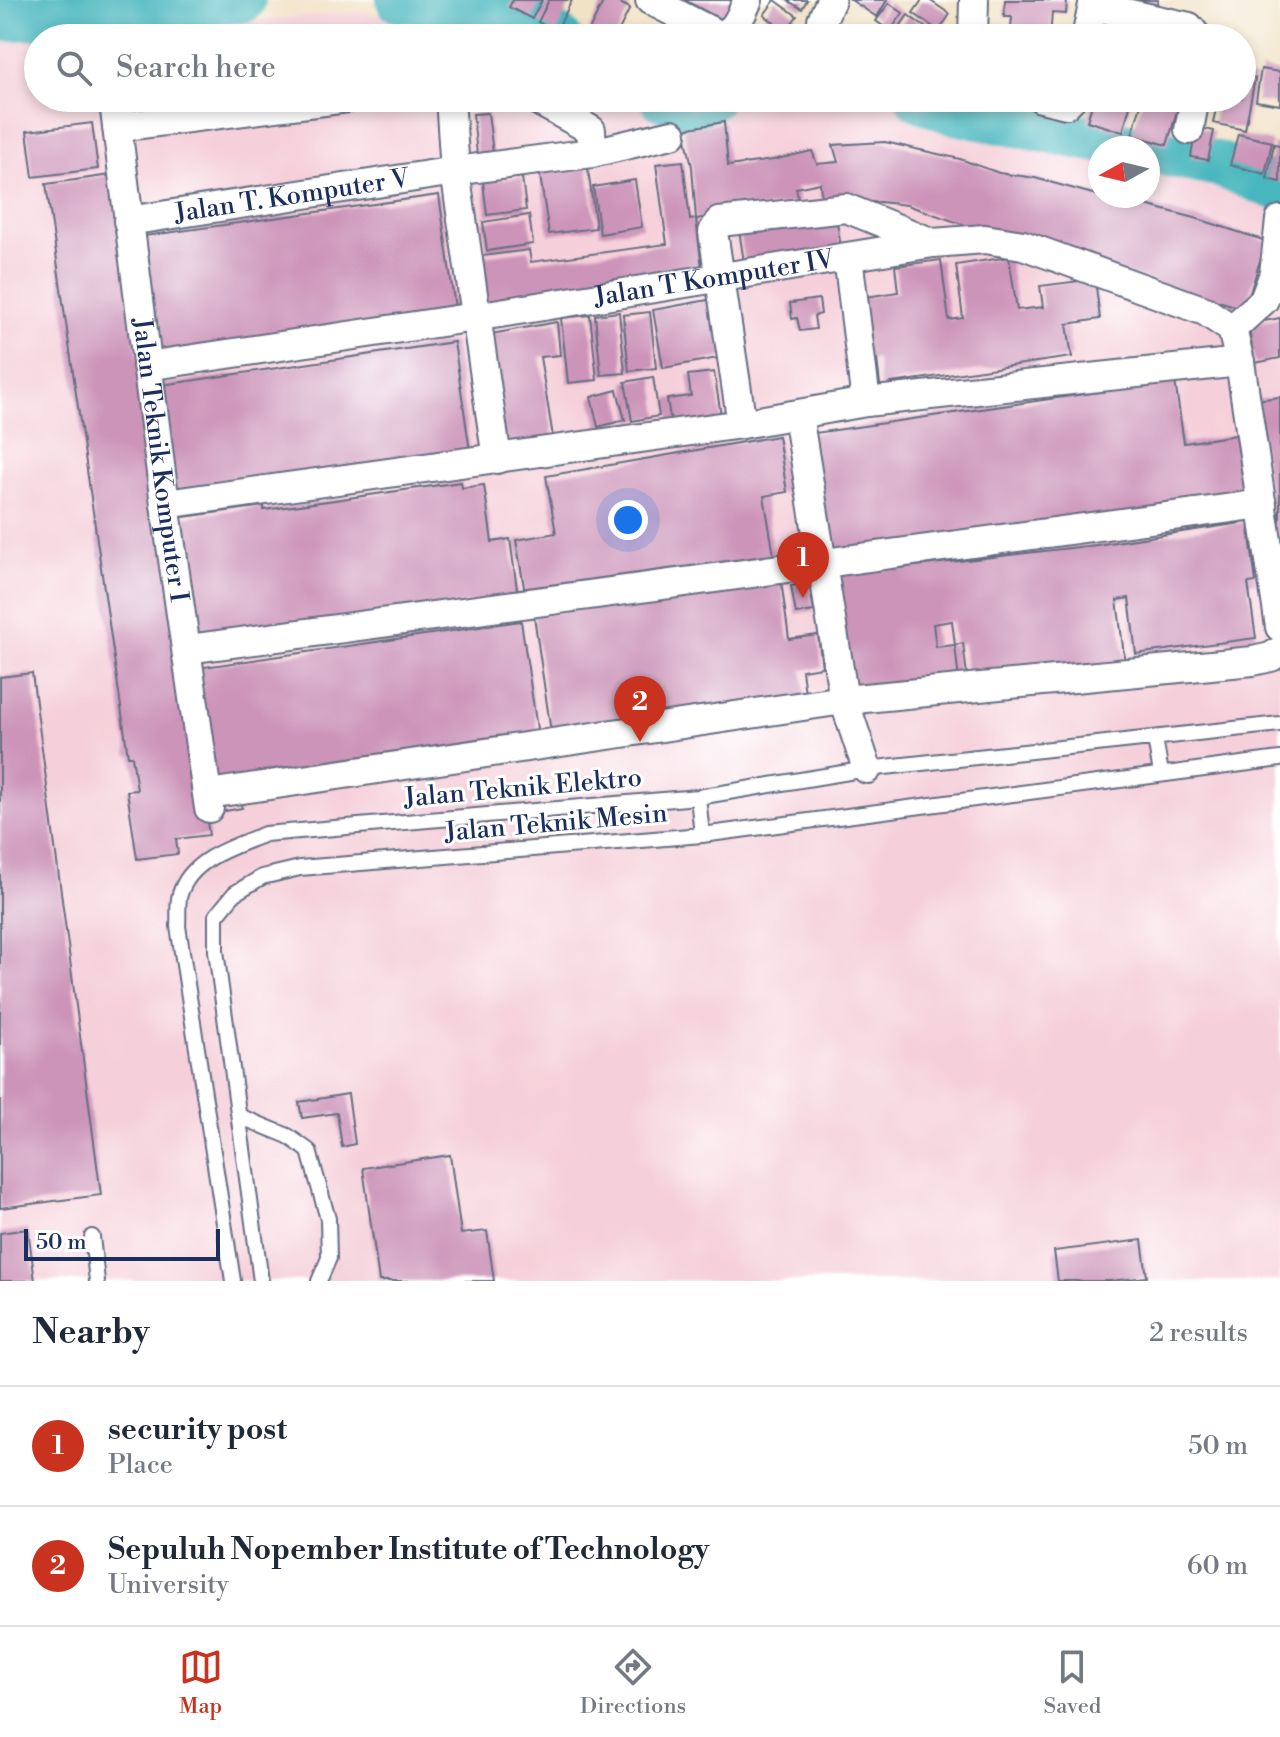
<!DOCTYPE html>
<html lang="en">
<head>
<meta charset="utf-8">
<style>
	:root { --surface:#fff; --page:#f2f2f3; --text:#1f2937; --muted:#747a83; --line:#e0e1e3; --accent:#c8321e }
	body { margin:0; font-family:"Libre Bodoni",serif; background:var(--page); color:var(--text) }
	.compass { position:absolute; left:1088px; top:136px; width:72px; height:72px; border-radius:50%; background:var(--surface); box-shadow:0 4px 12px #0003; rotate:262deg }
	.scale { position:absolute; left:24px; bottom:20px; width:196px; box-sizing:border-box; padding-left:8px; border:4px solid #1b2f5e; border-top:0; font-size:22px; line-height:28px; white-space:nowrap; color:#1b2f5e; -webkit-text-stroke:6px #fff; paint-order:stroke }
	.you { position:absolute; left:628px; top:520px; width:28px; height:28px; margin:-20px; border:6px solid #fff; border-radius:50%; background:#1a73e8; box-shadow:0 0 0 12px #1a73e833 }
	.badge { display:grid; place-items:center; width:52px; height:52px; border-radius:50%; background:var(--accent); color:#fff; font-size:26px; font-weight:700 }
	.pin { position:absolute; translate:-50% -66px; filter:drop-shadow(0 2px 4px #0008) }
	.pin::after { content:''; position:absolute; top:42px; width:28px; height:24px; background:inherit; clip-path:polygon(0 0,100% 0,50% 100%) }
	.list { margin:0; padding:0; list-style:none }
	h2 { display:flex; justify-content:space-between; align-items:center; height:104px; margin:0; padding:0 32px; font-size:34px }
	h2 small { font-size:26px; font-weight:400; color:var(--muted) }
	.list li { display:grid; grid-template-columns:52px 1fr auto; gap:24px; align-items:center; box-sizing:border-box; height:120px; padding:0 32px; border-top:2px solid var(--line) }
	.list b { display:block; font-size:30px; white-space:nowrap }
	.list p { margin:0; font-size:26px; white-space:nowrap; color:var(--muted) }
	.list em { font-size:26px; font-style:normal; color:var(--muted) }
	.icon { flex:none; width:44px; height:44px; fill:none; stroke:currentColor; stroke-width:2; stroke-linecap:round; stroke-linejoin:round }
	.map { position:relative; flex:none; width:1280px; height:1281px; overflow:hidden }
	.search { position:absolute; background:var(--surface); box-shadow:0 4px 12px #0003; left:24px; right:24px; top:24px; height:88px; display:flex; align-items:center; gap:20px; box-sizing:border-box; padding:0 28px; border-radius:44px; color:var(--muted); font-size:30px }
	.sheet { height:344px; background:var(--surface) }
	nav { display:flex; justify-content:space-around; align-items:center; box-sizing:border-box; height:112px; border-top:2px solid var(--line); background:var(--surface); font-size:22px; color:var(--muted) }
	nav a { display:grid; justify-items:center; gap:4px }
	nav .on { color:var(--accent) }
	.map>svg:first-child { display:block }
	.built { fill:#f5cfd9 }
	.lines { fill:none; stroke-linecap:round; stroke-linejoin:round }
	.river { stroke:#46b6bd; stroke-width:46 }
	.building { fill:#cc94b9; fill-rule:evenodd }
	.lane-casing { stroke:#666e82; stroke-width:18 }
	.street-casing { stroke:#666e82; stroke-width:32 }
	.lane { stroke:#fff; stroke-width:14 }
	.street { stroke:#fff; stroke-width:28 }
	.labels { text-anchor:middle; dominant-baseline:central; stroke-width:6; stroke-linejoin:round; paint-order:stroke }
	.street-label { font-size:26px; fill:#1b2f5e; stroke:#fff }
</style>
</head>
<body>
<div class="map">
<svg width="1280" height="1281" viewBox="0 0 1280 1281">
	<rect width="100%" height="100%" fill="#fff"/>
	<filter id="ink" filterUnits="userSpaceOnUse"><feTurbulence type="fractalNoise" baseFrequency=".0125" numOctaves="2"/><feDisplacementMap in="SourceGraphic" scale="16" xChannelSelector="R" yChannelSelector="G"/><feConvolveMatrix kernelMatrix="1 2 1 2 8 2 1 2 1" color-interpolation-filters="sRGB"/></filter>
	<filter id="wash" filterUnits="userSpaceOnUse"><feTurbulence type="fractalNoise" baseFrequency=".006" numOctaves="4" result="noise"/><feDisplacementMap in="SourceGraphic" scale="32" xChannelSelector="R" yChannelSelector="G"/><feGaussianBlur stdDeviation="1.8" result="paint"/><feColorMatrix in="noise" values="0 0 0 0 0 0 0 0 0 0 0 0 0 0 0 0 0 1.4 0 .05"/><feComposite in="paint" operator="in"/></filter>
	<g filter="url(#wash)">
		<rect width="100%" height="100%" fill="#f1e2c6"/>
		<path class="built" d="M357 12 504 24 532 38H41Z
			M38 38V98H648L687 118 745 98H881L1100 156V196H1148V168L1280 203V1281H0V43Z"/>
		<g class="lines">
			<path class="river" d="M399 0C465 5 499 5 559 38
				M0 19 139 10 243 0
				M662 98C678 107 694 106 710 98
				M918 98 953 112 1138 148
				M1148 150 1218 164 1280 189"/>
		</g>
		<g id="blocks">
			<path class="building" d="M513 0H542L532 19 509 7Z
				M549 0H572L556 32 538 22Z
				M604 0H614L630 8 615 38H585Z
				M684 0H732L722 20Z
				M775 0 797 16 786 31 764 15Z
				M787 0H807L802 9Z
				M851 0H887L877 17Z
				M922 0H929L950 14 939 31 913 13Z
				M1005 0H1067L1066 14 1052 13 1050 38H1010L1012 17H1004Z
				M1134 0H1158L1157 6Z
				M889 3 903 13 890 31 876 21Z
				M908 15 926 28 919 38H912L899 28Z
				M1112 32 1132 37 1131 38H1110Z
				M1261 69 1280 72V105L1256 101Z
				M1242 75 1255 78 1245 130 1213 123 1218 98H1242Z
				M194 98H209L210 109 195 111Z
				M1094 98H1132L1123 132 1087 121Z
				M1143 98H1181L1167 145 1132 135Z
				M488 113 493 153 477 155 473 114Z
				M724 122 728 166 773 160 812 151 817 164 838 162 833 145 885 142 960 159 999 173 1035 178 1100 196H1111L1195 218 1266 241 1245 309 979 230 907 205 880 202 822 203 820 183 796 188 799 202 696 219 692 167 684 129Z
				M92 123 98 169 33 177 27 131Z
				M1196 127 1214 131 1208 160 1191 157Z
				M1238 134 1272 142 1265 174 1230 165Z
				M1274 144 1280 145V182L1267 179Z
				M683 161 690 220 696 219 703 277 480 306 474 257 529 250 531 262 667 244 656 164Z
				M587 162 596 228 549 234 539 169Z
				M111 175 209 835 176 839 178 854 137 859 127 791 137 790 132 756H128L46 184Z
				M522 177 526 210 487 215 483 182Z
				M635 180 642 227 600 234 593 187Z
				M439 195 456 315 153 357 137 237Z
				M529 215 533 244 487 251 483 222Z
				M836 216 841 248 744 262 739 230Z
				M1009 257 1017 310 1043 307 1040 286 1095 279 1100 319 1067 324 1072 357 891 383 893 391 881 393 877 359 863 361 859 298 898 292 895 266 941 260 949 320 963 318 956 265Z
				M719 298 729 356 663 368 653 310Z
				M819 299 821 314 814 316 816 329 800 331 797 318 792 319 790 303Z
				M619 312 625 373 601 375 595 315Z
				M650 312 656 368 629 371 623 315Z
				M590 315 597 380 568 383 561 318Z
				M1280 318V358L1255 363 1248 324Z
				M557 322 560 355 540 357 554 443 501 451 480 336Z
				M454 342 471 458 172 502 155 386Z
				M714 372 722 421 672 429 667 399 691 396 688 375Z
				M653 377 659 416 632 421 625 382Z
				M1175 381 1184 443 1236 435 1246 499 826 559 808 434Z
				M617 390 625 420 598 427 591 397Z
				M1280 397V575L1256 400Z
				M778 436 787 492 764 496 774 556 526 599 516 540 556 533 546 476Z
				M461 482 462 488 484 485 492 542 510 539 518 596 194 642 176 518 264 506V510Z
				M1248 522 1256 582 1248 583 1256 638 1136 654 1129 598 1117 600 1125 663 968 683 963 643 955 645 959 681 847 695 838 575 1096 545ZM952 621 955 645 936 647 933 624Z
				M781 580 789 639 818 635 822 667 802 670 806 702 552 739 534 616Z
				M809 583 814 611 796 614 791 586Z
				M521 621 539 742 215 790 197 668Z
				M32 673 101 1195 0 1208V677Z
				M238 792 242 808 220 812 219 795Z
				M348 1094 355 1144 342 1147 337 1113 302 1118 299 1102Z
				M450 1155 461 1234 487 1231 494 1281H379L363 1168Z
				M28 1229 35 1281H0V1233Z
				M1142 1240 1147 1277 1110 1281H1058L1054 1251Z"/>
		</g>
	</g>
	<g filter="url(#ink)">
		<use href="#blocks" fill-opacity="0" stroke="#666e82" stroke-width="2"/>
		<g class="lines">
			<defs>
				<path id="lane" d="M1155 739 1161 773
					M698 797 702 835
					M239 1116 288 1136 309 1151 328 1219 329 1258 319 1281
					M92 1237 97 1281
					M233 1281 178 926C179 916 177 903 180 894 191 858 234 847 265 834L698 797 867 769 1280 724
					M261 1281 216 951V916L235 893 262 877 300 868 702 835 1280 759"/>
				<g id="street">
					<path d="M650 0 718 35C736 34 741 14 748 0"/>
					<path d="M831 0 822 20 824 30 835 38"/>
					<path d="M1093 6 1189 27 1198 38"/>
					<path d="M973 38 974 0"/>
					<path d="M1086 38 1094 0"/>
					<path d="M450 98 455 171 497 459"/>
					<path d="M1041 98 1066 104 1072 98"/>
					<path id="s1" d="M115 111 165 504 209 808"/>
					<path d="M117 127 348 98"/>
					<path d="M1189 130 1195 98"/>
					<path d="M592 153 672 134"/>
					<path id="s2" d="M128 221 455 171 592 153 591 130 533 98"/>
					<path d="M848 257 866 402"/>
					<path d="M1232 329 1264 300 1274 274 1280 220"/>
					<path id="s3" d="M147 366 475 317 933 243 985 239 1023 245 1205 311 1232 329 1240 362 1280 627"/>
					<path d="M798 415 844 700 867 769"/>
					<path d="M742 424 713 232 719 222 846 208 933 243"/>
					<path d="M165 504 742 424 866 402 1240 362"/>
					<path d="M188 649 1262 504"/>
					<path d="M208 794 844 700 1253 661 1271 657 1280 651"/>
				</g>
			</defs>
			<use href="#lane" class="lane-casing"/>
			<use href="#street" class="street-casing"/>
			<use href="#lane" class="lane"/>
			<use href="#street" class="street"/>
		</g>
	</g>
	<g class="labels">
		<g class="street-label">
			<text stroke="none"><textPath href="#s2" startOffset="166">Jalan T. Komputer V</textPath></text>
			<text stroke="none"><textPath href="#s3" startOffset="574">Jalan T Komputer IV</textPath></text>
			<text stroke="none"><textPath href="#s1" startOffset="352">Jalan Teknik Komputer I</textPath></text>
			<text transform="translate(523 788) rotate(-5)">Jalan Teknik Elektro</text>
			<text transform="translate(556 823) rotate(-5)">Jalan Teknik Mesin</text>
		</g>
	</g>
</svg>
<svg class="compass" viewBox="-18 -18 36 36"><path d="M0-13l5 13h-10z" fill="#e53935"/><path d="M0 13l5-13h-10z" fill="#747a83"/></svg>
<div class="scale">50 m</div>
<div class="you"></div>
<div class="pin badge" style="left:803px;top:598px">1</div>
<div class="pin badge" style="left:640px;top:742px">2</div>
<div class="search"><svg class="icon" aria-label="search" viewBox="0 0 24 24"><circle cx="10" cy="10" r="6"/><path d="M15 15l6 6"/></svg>Search here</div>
</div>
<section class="sheet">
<h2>Nearby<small>2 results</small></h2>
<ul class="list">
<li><span class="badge">1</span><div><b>security post</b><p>Place</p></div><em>50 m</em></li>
<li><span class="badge">2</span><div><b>Sepuluh Nopember Institute of Technology</b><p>University</p></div><em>60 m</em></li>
</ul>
</section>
<nav>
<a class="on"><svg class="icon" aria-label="map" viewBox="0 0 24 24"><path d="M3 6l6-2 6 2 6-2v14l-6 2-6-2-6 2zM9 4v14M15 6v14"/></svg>Map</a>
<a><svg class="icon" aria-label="directions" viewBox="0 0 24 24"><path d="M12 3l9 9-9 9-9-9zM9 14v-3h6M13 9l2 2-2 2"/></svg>Directions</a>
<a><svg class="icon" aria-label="saved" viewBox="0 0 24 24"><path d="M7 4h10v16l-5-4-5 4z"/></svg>Saved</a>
</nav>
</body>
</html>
